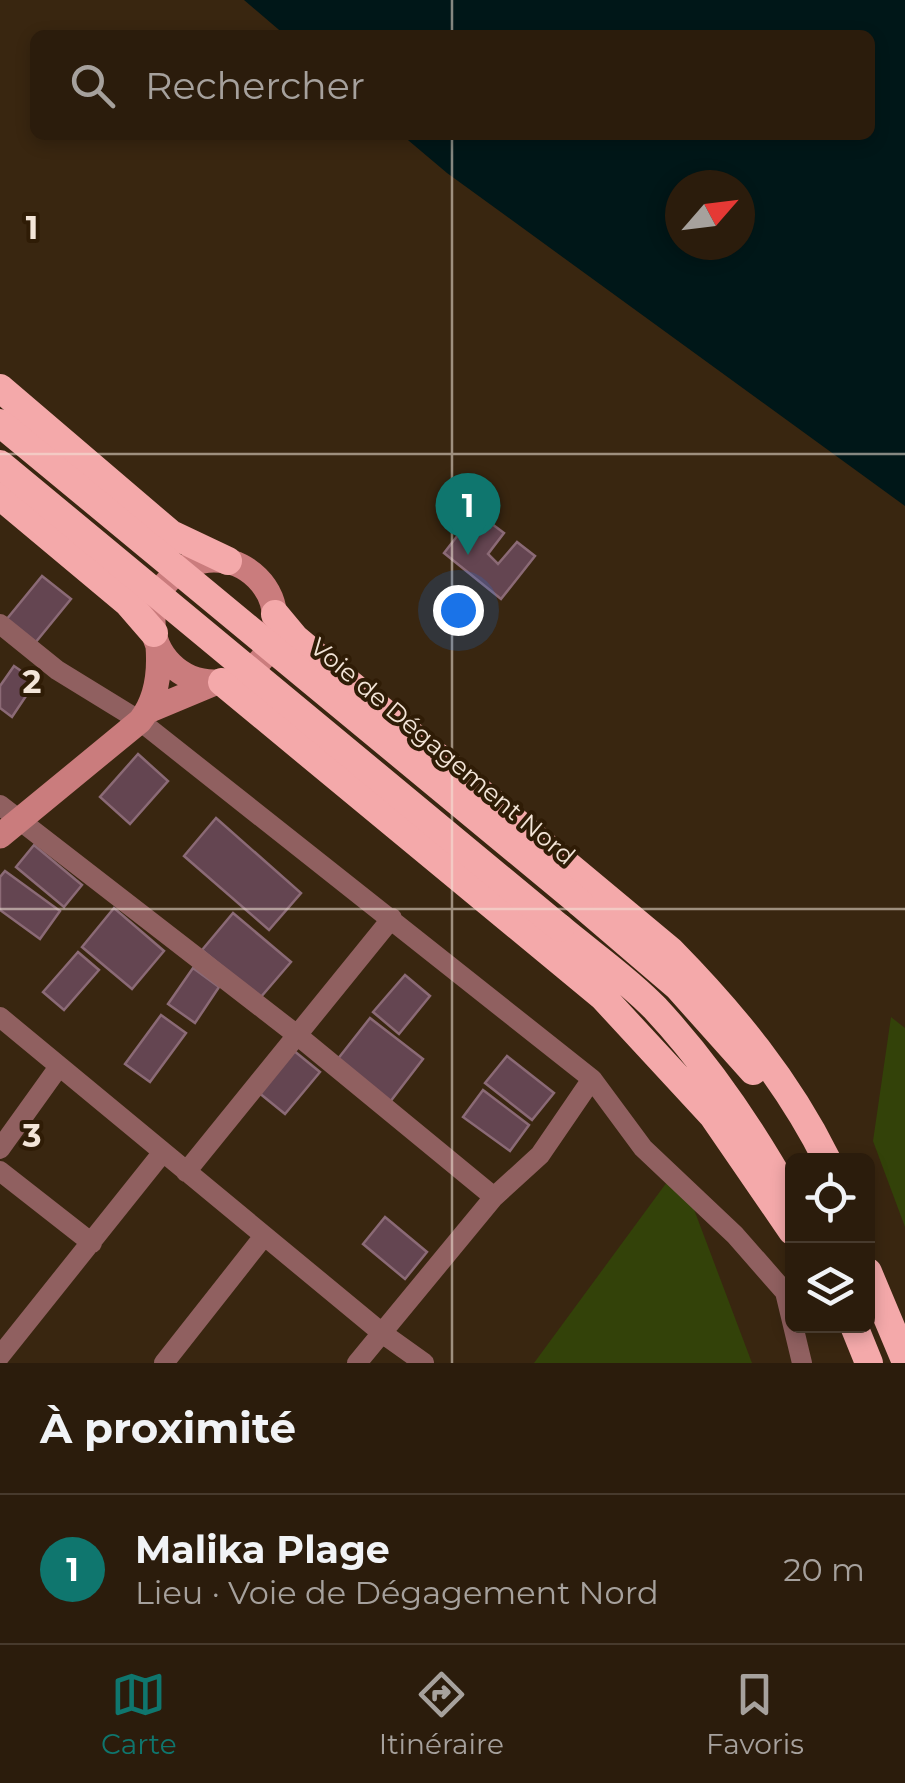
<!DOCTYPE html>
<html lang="fr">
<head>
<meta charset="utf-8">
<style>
	:root { --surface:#2b1c0c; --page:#332515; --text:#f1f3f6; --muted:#a6a19d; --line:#473a2d; --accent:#0f766e }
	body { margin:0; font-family:Montserrat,sans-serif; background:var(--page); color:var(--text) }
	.controls { position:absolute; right:30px; bottom:30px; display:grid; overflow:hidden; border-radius:15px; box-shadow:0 5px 15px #0003 }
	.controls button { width:90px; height:90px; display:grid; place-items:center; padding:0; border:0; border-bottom:2px solid var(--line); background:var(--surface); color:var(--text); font:50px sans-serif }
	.compass { position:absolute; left:665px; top:170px; width:90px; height:90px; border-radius:50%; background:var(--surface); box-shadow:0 5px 15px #0003; rotate:62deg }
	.you { position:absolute; left:458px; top:610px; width:35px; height:35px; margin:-25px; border:8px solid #fff; border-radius:50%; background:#1a73e8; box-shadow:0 0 0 15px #1a73e833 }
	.badge { display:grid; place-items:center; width:65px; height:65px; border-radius:50%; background:var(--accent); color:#fff; font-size:32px; font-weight:700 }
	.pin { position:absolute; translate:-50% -82px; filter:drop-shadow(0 2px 5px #0008) }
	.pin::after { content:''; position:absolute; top:52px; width:35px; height:30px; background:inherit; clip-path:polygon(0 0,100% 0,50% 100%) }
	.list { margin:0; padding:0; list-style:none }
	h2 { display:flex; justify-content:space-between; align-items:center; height:130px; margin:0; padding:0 40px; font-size:42px }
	h2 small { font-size:32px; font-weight:400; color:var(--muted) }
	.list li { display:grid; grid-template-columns:65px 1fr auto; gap:30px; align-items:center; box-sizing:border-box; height:150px; padding:0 40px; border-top:2px solid var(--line) }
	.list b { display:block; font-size:38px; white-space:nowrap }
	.list p { margin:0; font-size:32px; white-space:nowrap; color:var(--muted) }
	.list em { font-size:32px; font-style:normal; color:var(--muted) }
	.icon { flex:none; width:55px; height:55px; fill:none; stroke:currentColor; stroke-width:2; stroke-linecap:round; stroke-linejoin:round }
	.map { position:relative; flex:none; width:905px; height:1363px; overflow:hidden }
	.search { position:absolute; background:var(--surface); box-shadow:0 5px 15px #0003; left:30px; right:30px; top:30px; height:110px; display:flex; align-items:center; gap:25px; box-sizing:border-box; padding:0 35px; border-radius:15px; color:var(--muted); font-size:38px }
	.sheet { height:280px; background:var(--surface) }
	nav { display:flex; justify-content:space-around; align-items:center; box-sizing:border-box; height:140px; border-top:2px solid var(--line); background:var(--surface); font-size:28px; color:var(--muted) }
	nav a { display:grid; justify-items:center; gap:5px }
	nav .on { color:var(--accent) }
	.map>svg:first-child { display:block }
	.green { fill:#334209 }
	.water { fill:#001718; fill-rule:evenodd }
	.building { fill:#644551; stroke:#8b6a76; stroke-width:2.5 }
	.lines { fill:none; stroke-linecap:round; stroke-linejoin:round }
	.minor { stroke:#906060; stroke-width:20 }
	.secondary { stroke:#ca7c7d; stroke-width:25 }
	.trunk { stroke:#f4a9aa; stroke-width:28 }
	.trunk-bridge { stroke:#f4a9aa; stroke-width:28 }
	.grid { fill:none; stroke:#f3e5d8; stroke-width:2.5; stroke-opacity:0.55 }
	.labels { text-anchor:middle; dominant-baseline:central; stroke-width:8; stroke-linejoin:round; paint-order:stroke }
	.street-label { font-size:25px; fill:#f3e5d8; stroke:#2f1c06 }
	.grid-label { font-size:32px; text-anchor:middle; font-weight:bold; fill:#f3e5d8; stroke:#2f1c06; stroke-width:8; stroke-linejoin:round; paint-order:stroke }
</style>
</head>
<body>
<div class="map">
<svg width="905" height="1363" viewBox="0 0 905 1363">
	<rect width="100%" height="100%" fill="#392610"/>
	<path class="green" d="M891 1017 905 1028V1227L873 1141Z
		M678 1167 752 1363H534Z"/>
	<path class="water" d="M244 0H905V506L447 173 402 135H870V35H285ZM680 185H740V245H680Z"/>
	<path class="building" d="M476 512 504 533 488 554 498 564 517 542 535 556 501 599 444 553Z
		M42 576 71 599 35 643 6 620Z
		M14 666 36 681 12 717 0 708V686Z
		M138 754 168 781 130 824 100 797Z
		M216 818 301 893 269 930 184 856Z
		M34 845 82 885 64 907 16 867Z
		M5 871 60 911 40 939 0 910V877Z
		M114 908 164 951 132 989 82 947Z
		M233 913 291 962 260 998 202 950Z
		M78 952 99 970 64 1010 43 992Z
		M193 968 219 987 195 1023 168 1004Z
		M405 975 430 996 399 1034 373 1012Z
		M161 1015 186 1033 150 1082 125 1064Z
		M370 1018 423 1059 390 1102 337 1060Z
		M293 1050 320 1072 285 1114 258 1092Z
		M507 1056 554 1093 532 1120 485 1083Z
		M483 1090 529 1125 510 1151 463 1117Z
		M385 1217 427 1252 405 1279 363 1244Z"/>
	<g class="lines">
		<path class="minor" d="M0 624 57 670 140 721 592 1079 643 1148 735 1235 785 1292 802 1363
			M0 805 297 1035 494 1197
			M0 1017 382 1333 424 1363
			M0 1149 58 1068
			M0 1171 92 1243
			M186 1172 392 918
			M0 1356 163 1152
			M164 1363 264 1236
			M357 1363 494 1197 540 1155 592 1079"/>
		<path class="secondary" d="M153 621a61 61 0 1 1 122 0a61 61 0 1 1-122 0Z
			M148 711 215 683
			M0 836 140 721C157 700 160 672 158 646"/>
		<path class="trunk" d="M0 388 171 534 228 561
			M0 496 128 603 154 633
			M275 614 295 638 671 951C732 1013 788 1081 827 1160
			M222 682 603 997 713 1116 792 1231
			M580 903 677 986 753 1071
			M560 928C591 954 627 979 655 1008 708 1065 752 1130 790 1198
			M868 1272 905 1360
			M854 1326 869 1363"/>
		<path class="trunk-bridge" d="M0 423 580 903
			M0 464 560 928"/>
	</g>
	<path class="grid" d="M452 0V35M452 135V1363M0 454H905M0 909H905"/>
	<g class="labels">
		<g class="street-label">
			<text transform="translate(443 751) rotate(40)">Voie de Dégagement Nord</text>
		</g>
	</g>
	<g class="grid-label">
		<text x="32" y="239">1</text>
		<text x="32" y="693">2</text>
		<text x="32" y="1147">3</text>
	</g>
</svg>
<div class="controls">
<button><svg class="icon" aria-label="locate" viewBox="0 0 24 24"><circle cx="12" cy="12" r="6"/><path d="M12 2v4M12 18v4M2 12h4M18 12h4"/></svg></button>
<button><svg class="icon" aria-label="layers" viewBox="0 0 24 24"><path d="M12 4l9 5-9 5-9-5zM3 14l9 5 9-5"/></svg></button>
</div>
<svg class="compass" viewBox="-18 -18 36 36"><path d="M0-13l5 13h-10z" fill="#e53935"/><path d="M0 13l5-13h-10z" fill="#a6a19d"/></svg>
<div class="you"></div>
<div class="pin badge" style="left:468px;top:555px">1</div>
<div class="search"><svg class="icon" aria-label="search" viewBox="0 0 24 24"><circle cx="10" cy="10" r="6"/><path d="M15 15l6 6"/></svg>Rechercher</div>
</div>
<section class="sheet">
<h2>À proximité<small></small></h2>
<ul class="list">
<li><span class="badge">1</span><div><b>Malika Plage</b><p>Lieu · Voie de Dégagement Nord</p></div><em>20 m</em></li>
</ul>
</section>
<nav>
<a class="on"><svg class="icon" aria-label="map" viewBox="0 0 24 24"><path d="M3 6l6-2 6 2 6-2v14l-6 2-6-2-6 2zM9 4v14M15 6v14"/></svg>Carte</a>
<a><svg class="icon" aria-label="directions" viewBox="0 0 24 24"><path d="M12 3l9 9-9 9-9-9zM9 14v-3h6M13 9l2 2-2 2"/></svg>Itinéraire</a>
<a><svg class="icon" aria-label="saved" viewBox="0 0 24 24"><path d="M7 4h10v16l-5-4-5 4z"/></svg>Favoris</a>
</nav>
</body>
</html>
